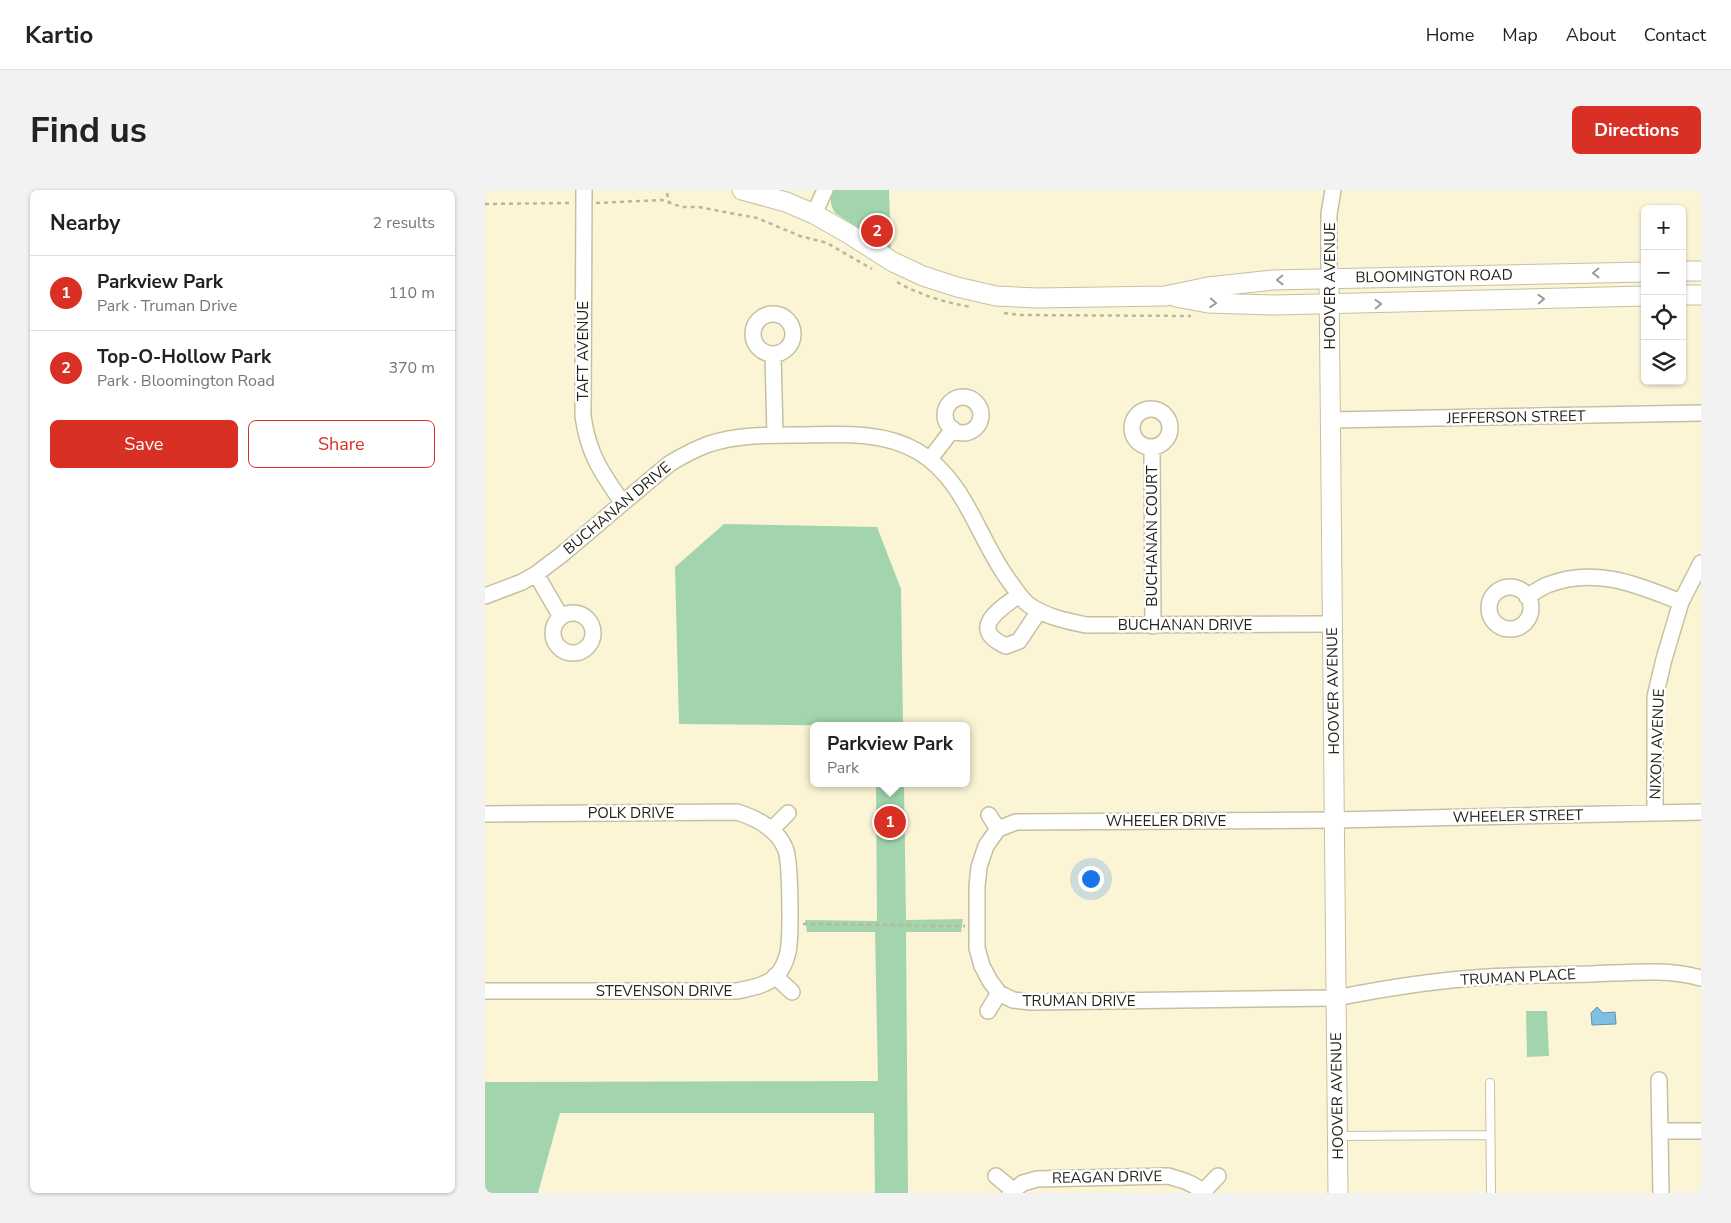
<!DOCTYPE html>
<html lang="en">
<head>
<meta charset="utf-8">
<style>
	:root { --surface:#fff; --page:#f2f2f2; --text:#222; --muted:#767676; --line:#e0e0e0; --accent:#d93025 }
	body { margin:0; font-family:"Nunito Sans",sans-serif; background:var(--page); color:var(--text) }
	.controls { position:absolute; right:15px; top:15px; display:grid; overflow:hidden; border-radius:8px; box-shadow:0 1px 4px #0004 }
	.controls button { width:45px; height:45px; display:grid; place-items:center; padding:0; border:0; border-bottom:1px solid var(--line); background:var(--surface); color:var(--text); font:25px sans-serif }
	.you { position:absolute; left:605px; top:688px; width:18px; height:18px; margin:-12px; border:4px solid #fff; border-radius:50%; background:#1a73e8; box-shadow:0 0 0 8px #1a73e833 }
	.badge { display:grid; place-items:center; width:32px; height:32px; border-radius:50%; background:var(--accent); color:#fff; font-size:16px; font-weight:700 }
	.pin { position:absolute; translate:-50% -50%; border:2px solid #fff; box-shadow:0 1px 5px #0006 }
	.popup { position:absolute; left:325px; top:532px; width:160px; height:65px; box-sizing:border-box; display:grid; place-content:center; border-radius:8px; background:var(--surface); filter:drop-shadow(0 1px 4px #0005); font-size:16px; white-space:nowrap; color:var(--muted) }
	.popup b { font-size:19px; color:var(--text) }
	.popup::after { content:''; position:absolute; left:50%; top:100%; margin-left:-10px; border:10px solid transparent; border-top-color:var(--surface) }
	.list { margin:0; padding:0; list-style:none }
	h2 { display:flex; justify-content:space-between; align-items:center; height:65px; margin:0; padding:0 20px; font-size:21px }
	h2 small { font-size:16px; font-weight:400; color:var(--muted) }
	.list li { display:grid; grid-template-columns:32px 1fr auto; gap:15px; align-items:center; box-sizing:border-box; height:75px; padding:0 20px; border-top:1px solid var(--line) }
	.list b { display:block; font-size:19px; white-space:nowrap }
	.list p { margin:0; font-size:16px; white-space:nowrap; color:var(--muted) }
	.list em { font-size:16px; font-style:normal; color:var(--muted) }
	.actions { display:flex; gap:10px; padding:15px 20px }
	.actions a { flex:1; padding:11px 0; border:1px solid var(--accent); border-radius:8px; text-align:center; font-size:18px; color:var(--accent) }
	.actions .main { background:var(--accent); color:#fff }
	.icon { flex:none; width:28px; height:28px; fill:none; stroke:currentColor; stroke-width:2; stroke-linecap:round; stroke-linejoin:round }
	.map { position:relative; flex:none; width:1216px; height:1003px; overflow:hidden; border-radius:8px }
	header { display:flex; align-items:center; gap:30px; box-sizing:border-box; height:70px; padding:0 25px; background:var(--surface); border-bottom:1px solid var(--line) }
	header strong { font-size:24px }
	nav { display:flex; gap:28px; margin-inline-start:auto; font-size:18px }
	.intro { display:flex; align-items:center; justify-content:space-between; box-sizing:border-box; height:120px; padding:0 30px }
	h1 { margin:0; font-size:35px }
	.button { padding:12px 22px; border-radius:8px; background:var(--accent); color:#fff; font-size:18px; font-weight:700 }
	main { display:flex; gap:30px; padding:0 30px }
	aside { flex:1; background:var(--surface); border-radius:8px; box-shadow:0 1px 4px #0004 }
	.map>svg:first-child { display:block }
	.green { fill:#a2d5ae }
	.water { fill:#80bfe2; stroke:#6590a5 }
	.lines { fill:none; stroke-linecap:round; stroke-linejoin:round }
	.service-casing { stroke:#c6c0a2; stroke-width:10 }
	.minor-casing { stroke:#c6c0a2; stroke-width:18 }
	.tertiary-casing { stroke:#c6c0a2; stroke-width:21 }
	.path { stroke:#bab69d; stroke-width:2.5; stroke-dasharray:4 4; stroke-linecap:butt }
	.service { stroke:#fff; stroke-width:8 }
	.minor { stroke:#fff; stroke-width:15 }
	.tertiary { stroke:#fff; stroke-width:19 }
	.oneway { stroke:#9d9c97 }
	.labels { text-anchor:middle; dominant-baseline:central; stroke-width:5; stroke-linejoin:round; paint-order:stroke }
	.street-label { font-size:15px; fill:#252318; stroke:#fff }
</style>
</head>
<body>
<header>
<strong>Kartio</strong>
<nav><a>Home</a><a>Map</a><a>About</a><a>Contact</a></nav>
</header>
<div class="intro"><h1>Find us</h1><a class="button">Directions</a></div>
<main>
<aside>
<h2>Nearby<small>2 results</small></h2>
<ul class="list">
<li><span class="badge">1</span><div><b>Parkview Park</b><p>Park · Truman Drive</p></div><em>110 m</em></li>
<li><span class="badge">2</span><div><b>Top-O-Hollow Park</b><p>Park · Bloomington Road</p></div><em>370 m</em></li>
</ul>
<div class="actions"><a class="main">Save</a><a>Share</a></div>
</aside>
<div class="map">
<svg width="1216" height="1003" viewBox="0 0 1216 1003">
	<rect width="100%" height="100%" fill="#fbf5d6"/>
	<path class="green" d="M349 0H404L406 59 350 23C345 14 344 9 349 0Z
		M239 334 392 337 416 399 418 536 194 534 190 377Z
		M391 593H419L421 730 478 729 476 742H421L423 1003H390L389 923H75L53 1003H0V892L393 891 390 742H322L320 730 392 731Z
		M1041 821H1062L1064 866 1042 867Z"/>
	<path class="water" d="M1112 817 1118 823 1130 822 1131 834 1107 835 1106 823Z"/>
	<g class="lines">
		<defs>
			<path id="service" d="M1005 893 1006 1003
				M853 946 1005 945"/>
			<path id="minor" d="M99 0 98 226C103 263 116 282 137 312
				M329 24 340 0
				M844 89V24L848 0
				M268 144a20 20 0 1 1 40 0a20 20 0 1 1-40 0Z
				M288 164 290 245
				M460 225a18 18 0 1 1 36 0a18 18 0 1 1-36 0Z
				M647 238a19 19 0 1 1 38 0a19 19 0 1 1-38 0Z
				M846 230 1216 223
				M667 257 668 436
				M445 269 468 239
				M51 384 76 427
				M1004 418a21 21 0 1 1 42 0a21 21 0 1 1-42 0Z
				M534 405C515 419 482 439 521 456L534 451 554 421
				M0 406 37 392 51 384 75 366 184 274C197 266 210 259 224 254 255 244 289 245 322 245 359 244 399 242 432 261 481 289 493 350 525 392 531 400 536 409 544 415 561 427 582 431 601 435L848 434
				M1042 407C1048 403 1055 398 1062 395 1110 376 1152 395 1196 412
				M68 443a20 20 0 1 1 40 0a20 20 0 1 1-40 0Z
				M1170 623V507L1179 469 1196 412 1216 373
				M0 624 252 622C271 628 292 639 300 658 306 670 306 747 303 762 301 771 298 779 291 786 281 796 265 798 252 801H0
				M504 625 513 639
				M513 639 501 656 494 677 492 696V758L497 776 505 791 514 803 528 810 546 812 851 808C901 798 952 790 1003 787 1037 785 1071 785 1106 784 1141 783 1181 778 1216 788
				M513 639 531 632 850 630 1216 622
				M286 640 303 623
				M290 786 307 802
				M503 821 514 803
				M1174 890 1176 1003
				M1175 941H1216
				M511 986 528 1000
				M718 1002 733 986
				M525 1003 538 993 552 989 683 986C697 990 709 993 719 1003"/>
			<path id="tertiary" d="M257 0 301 12 329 24 364 44 408 72 438 86 472 97 511 106 552 108 680 106 723 97 788 90 1160 82
				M1197 81H1216
				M844 89 853 1003
				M1197 105H1216
				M691 107 723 113 789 115 1160 106"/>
		</defs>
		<use href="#service" class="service-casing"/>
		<use href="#minor" class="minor-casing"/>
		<use href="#tertiary" class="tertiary-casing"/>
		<path class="path" d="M182 3 184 12
			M111 13 177 10 197 17H214L272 28 315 46 342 53 387 79
			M0 14 86 13
			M412 92C435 105 461 113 487 117
			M519 123 536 125 706 126
			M318 734 480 736"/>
		<use href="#service" class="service"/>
		<use href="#minor" class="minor"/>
		<use href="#tertiary" class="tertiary"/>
	</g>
	<defs><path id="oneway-chevron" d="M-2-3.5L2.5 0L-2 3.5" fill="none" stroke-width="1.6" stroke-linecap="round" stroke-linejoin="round" transform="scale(1.25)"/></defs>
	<g class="oneway">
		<use href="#oneway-chevron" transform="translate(1111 83) rotate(179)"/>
		<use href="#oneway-chevron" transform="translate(795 90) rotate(179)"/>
		<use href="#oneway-chevron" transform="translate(1056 109) rotate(-2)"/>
		<use href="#oneway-chevron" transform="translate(728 113) rotate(4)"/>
		<use href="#oneway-chevron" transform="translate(893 114) rotate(-2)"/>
	</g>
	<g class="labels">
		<g class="street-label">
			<text transform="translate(949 86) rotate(-1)">BLOOMINGTON ROAD</text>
			<text transform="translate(845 96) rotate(-90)">HOOVER AVENUE</text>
			<text transform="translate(98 161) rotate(-90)">TAFT AVENUE</text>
			<text transform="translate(1031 227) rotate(-1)">JEFFERSON STREET</text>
			<text transform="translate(132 318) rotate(-40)">BUCHANAN DRIVE</text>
			<text transform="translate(667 346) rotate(-90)">BUCHANAN COURT</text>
			<text x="700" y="435">BUCHANAN DRIVE</text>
			<text transform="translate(848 501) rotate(-91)">HOOVER AVENUE</text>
			<text transform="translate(1172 554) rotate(-88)">NIXON AVENUE</text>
			<text x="146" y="623">POLK DRIVE</text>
			<text transform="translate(1033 626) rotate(-1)">WHEELER STREET</text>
			<text x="681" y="631">WHEELER DRIVE</text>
			<text transform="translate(1033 787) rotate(-3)">TRUMAN PLACE</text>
			<text x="179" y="801">STEVENSON DRIVE</text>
			<text x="594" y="811">TRUMAN DRIVE</text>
			<text transform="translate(852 906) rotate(-91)">HOOVER AVENUE</text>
			<text transform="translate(622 987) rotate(-1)">REAGAN DRIVE</text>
		</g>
	</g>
</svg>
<div class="controls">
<button>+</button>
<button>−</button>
<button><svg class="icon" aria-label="locate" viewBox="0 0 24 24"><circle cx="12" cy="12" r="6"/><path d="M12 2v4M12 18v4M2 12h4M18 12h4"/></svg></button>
<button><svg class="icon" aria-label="layers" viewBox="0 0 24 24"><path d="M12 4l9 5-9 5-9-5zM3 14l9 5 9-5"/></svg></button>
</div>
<div class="you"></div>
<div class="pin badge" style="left:405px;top:632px">1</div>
<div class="popup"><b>Parkview Park</b>Park</div>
<div class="pin badge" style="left:392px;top:41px">2</div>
</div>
</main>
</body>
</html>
